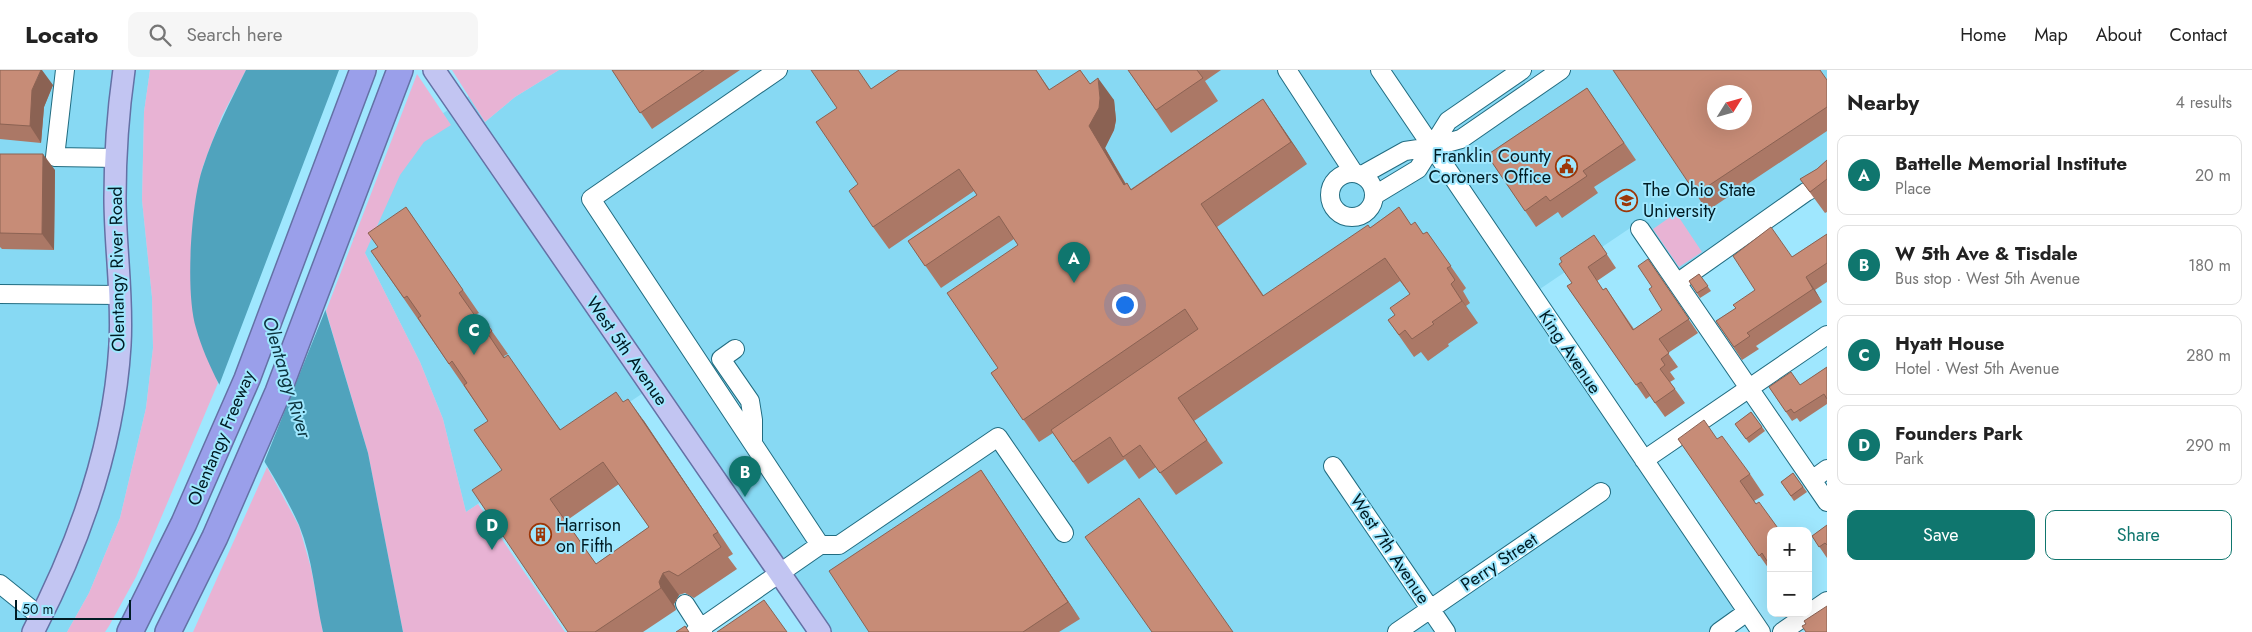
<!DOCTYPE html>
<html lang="en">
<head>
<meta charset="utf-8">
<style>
	:root { --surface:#fff; --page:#f6f6f6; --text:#222; --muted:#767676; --line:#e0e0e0; --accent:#0f766e }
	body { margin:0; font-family:Jost,sans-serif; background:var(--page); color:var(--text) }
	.controls { position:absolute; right:15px; bottom:15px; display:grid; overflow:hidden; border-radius:10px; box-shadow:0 5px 20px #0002 }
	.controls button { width:45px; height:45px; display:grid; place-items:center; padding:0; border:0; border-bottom:1px solid var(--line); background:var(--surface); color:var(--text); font:25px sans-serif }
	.compass { position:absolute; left:1707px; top:15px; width:45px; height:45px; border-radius:50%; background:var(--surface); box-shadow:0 5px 20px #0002; rotate:53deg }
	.scale { position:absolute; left:15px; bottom:12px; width:116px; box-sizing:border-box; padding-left:5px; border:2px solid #001c24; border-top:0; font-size:14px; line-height:18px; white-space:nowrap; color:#001c24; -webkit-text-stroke:4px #9fe7fe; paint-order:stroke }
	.you { position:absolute; left:1124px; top:234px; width:18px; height:18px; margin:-12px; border:4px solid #fff; border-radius:50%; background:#1a73e8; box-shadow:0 0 0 8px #1a73e833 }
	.badge { display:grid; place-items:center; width:32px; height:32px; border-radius:50%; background:var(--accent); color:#fff; font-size:16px; font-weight:700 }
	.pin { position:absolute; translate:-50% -41px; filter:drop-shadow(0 1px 2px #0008) }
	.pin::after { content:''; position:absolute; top:26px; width:18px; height:15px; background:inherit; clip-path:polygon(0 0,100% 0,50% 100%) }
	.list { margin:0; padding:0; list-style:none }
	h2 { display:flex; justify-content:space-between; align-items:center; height:65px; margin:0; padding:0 20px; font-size:21px }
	h2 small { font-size:16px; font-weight:400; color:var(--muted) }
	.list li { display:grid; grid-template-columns:32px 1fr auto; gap:15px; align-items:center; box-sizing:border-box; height:80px; margin:0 10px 10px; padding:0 10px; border:1px solid var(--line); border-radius:10px }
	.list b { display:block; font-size:19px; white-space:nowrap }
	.list p { margin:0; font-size:16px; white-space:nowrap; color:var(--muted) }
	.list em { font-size:16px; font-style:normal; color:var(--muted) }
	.actions { display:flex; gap:10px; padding:15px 20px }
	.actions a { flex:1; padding:11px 0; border:1px solid var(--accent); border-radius:10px; text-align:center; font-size:18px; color:var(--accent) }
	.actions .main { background:var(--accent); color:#fff }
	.icon { flex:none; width:28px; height:28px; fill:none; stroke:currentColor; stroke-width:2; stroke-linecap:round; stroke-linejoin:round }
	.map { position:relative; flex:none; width:1827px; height:562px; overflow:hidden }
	header { display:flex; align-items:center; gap:30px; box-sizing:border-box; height:70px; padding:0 25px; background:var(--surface); border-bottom:1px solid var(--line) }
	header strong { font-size:24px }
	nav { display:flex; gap:28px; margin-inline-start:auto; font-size:18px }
	.search { width:350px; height:45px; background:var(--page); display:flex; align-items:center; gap:12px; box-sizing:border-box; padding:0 18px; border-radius:10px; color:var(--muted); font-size:19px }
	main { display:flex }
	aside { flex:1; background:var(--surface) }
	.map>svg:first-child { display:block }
	.built { fill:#87d9f3; fill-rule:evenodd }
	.green { fill:#e8b3d4 }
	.water { fill:#50a3bd }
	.pier { fill:#9fe7fe }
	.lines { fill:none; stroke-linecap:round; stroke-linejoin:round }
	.minor-casing { stroke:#216c81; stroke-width:20 }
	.major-casing { stroke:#6471a5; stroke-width:24 }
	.highway-casing { stroke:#6471a5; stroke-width:28 }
	.minor { stroke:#fff; stroke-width:18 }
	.major { stroke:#c2c5f2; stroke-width:21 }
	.highway { stroke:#9a9fea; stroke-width:25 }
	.wall { fill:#ab7866; fill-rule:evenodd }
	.shaded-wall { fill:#8b6253 }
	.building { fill:#c78c77; stroke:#8b6253; fill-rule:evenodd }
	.labels { text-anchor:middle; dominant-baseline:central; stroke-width:4; stroke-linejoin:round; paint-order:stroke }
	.poi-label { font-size:18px; fill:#001c24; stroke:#9fe7fe; text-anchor:start }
	.street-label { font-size:18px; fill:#001c24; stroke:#9fe7fe }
	.water-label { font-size:19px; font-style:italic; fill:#0b333e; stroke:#9fe7fe }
</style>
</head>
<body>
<header>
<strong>Locato</strong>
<div class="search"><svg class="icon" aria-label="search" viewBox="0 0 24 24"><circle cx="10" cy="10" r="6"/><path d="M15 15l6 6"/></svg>Search here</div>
<nav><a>Home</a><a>Map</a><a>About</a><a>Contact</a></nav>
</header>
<main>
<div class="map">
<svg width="1827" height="562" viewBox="0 0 1827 562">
	<rect width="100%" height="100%" fill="#9fe7fe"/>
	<path class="built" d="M0 0H150L144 42 142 130 152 227 153 278 146 338 120 448 89 523 67 562H0Z
		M559 0H1827V102L1678 203 1642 150 1531 225 1747 542 1719 562H820L652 317 466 442 443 349 420 292 365 183 353 169 442 44 469 26 485 52 515 27ZM1714 22H1744V52H1714Z"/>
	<path class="green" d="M150 0H246L222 46 202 99 193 150 191 222 196 257 218 313 136 507 109 556 105 562H67L89 523 120 448 146 338 153 278 152 227 142 130 144 42Z
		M452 0H559L515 27 485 52Z
		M417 4 451 55 424 72 400 105 365 183 420 292 443 349 466 442 478 434 565 562H403L368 383 326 241Z
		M1676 143 1702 182 1679 197 1653 159Z
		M267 397 299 456 311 498 323 562H193Z"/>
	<path class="water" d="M246 0H371L303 165 368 383 403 562H323C315 527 313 489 299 455 277 406 243 362 219 314 210 297 201 276 196 258 185 223 191 131 203 97 214 63 230 32 246 0Z"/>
	<path class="pier" d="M339 0H373L306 165 327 236 263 395 218 318Z"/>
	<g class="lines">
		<defs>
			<path id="minor" d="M65 0 55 87 117 88
				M1287 0 1354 103
				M1380 0 1761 562
				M1330 125a22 22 0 1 1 44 0a22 22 0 1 1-44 0Z
				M1362 105 1405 81 1432 77 1461 69 1561 0
				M1375 125 1418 99 1448 51 1522 0
				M1640 159 1827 432
				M1677 213 1806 122 1827 111
				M0 224 121 225
				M735 279 721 289 750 331 753 350V373
				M1644 390 1827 265
				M1333 396 1446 562
				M1812 410 1827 399
				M820 475H839L998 367 1064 463
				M0 514 41 547
				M685 534 703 562
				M695 562 820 475 591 129 778 0
				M1397 562 1601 422
				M1719 562 1747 542
				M1782 562 1827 531"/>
			<path id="major" d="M434 0 820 562
				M33 562C80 472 114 377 120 275 123 226 115 177 115 128 115 85 118 42 124 0"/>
			<path id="highway" d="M130 562 184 453 247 309 363 0
				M168 562 215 467 278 322 400 0"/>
		</defs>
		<use href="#minor" class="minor-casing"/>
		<use href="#major" class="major-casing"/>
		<use href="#highway" class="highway-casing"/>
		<use href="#minor" class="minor"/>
		<use href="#major" class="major"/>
		<use href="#highway" class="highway"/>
	</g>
	<path class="wall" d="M0 0 53 15 44 37 41 73 0 69Z
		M612 0H740L652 59Z
		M899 0H1036L1050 20 1080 0 1090 14 1114 30 1116 50 1114 60 1105 78 1126 114 1131 119 1263 29 1307 94 1217 157 1264 226 1370 158 1399 137 1411 155 1424 164 1427 162 1466 218 1463 221 1470 233 1466 236 1478 253 1448 274 1449 276 1428 291 1421 282 1414 287 1388 250 1395 245 1410 224 1400 211 1194 351 1223 393 1176 425 1156 397 1139 409 1125 389 1088 414 1053 363 1039 372 991 303 998 298 1018 175 1014 169 941 218 908 171 977 125 974 121 889 179 873 157 858 114 871 19Z
		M1128 0H1221L1205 11 1218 31 1171 63Z
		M1827 9V61L1707 141 1696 124Z
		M1587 18 1636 90 1594 117 1598 123 1562 148 1558 142 1536 157 1487 85Z
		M0 84 55 100 54 180 2 179 0 177Z
		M1827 90V142L1825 143 1800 109 1817 99Z
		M406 137 479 243 475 245 478 250 482 247 508 284 504 286 561 360 623 332 644 351 733 484 728 487 737 499 694 528 685 523 679 525 674 534 676 540 643 562H568L502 400 488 351 371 181 378 177ZM619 414 649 457 596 494 566 451Z
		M1827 164V212L1815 220 1822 232 1756 276 1759 279 1742 290 1716 251 1736 238 1755 220 1792 187Z
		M1594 165 1616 198 1597 211 1603 220 1606 218 1634 259 1662 240 1652 217 1648 189 1698 263 1668 283 1678 297 1670 302 1675 309 1670 312 1685 333 1665 347 1650 326 1646 329 1567 216 1572 213 1562 192Z
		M1699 204 1711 221 1700 228 1689 211Z
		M1827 297V334L1800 352 1797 348 1792 351 1769 317 1800 315Z
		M1751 342 1765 361 1749 373 1735 354Z
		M1678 369H1717L1750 404 1764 425 1754 431 1771 461V502Z
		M981 400 1080 549 1059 562H869Z
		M1793 403 1807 422 1794 431 1781 412Z
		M1827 455V488L1812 466Z"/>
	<path class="shaded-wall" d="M41 0H42L53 15 44 37 41 73 30 56 32 20Z
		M1098 8 1114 30 1116 50 1114 60 1105 78 1139 138 1124 115 1089 56 1100 29Z
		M1263 29 1278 51 1307 94 1291 72Z
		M43 84 55 100 54 180 42 164Z
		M1806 207 1815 220 1822 232 1813 219Z
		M1451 214 1466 236 1478 253 1462 231Z
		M628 329 644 351 733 484 718 462Z
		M981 400 992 417 1080 549 1068 532Z
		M663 503 679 525 674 534 676 540 661 518 659 512Z"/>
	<path class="building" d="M0 0H41L32 20 30 56 0 54Z
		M612 0H704L640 43Z
		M811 0H858L871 19 899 0H1036L1049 20 1080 0 1090 14 1098 8 1100 28 1099 38 1089 56 1124 115 1127 113 1131 120 1263 29 1291 72 1201 134 1263 226 1368 155 1370 158 1399 137 1411 155 1415 152 1423 164 1427 162 1451 196 1447 198 1455 210 1451 214 1462 231 1432 252 1434 254 1412 269 1405 260 1399 265 1388 250 1395 245 1390 238 1410 224 1385 188 1178 328 1207 370 1160 403 1140 375 1123 387 1110 367 1073 392 1051 360 1198 259 1185 239 1023 350 991 303 998 298 947 223 1018 175 999 146 925 196 908 171 977 125 959 99 873 157 849 121 858 114 816 52 837 38Z
		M1128 0H1197L1203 8 1156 40Z
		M1613 0H1820L1827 10V37L1696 124ZM1714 22H1744V52H1714Z
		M1587 18 1624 73 1583 101 1587 106 1550 131 1546 126 1525 141 1487 85Z
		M0 84H43L42 164 0 163Z
		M1827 90V109L1810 122 1800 109 1817 99Z
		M406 137 463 220 459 223 478 250 482 247 492 261 488 264 504 288 508 285 560 360 616 322 623 332 628 329 718 462 713 465 721 477 678 506 669 501 663 503 659 512 661 518 595 562H568L472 420 502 400 474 360 488 351 464 315 467 313 452 291 449 294 418 248 421 246 407 226 404 228 371 181 378 177 368 163ZM603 392 649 457 596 494 550 429Z
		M1771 157 1792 187 1827 164V193L1806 207 1813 219 1747 263 1750 266 1734 277 1716 251 1736 238 1733 235 1755 220 1733 186Z
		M1594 165 1607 184 1588 197 1603 220 1606 218 1633 260 1662 240 1649 219 1652 217 1638 196 1648 189 1689 249 1659 269 1669 283 1661 289 1665 295 1660 299 1675 319 1655 333 1641 312 1636 315 1567 216 1572 213 1559 194 1562 192 1560 188Z
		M1699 204 1708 216 1697 223 1689 211Z
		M1827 297V329L1824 324 1794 343 1791 339 1786 342 1769 317 1791 302 1800 315Z
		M1751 342 1762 357 1746 369 1735 354Z
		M1704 350 1717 369 1722 366 1750 404 1740 411 1756 434 1759 432 1780 461H1771V488L1767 491 1762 483 1759 486 1678 369Z
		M981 400 1068 532 1023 562H869L829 501Z
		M1793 403 1803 417 1791 426 1781 412Z
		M1139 428 1233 562H1152L1085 467Z
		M1827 455V475L1825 473 1819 477 1812 466Z
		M764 530 787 562H717Z
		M1827 536V562H1806L1802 556 1806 554 1804 551Z
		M685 556 689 562H676Z"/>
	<defs>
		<symbol id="civic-ring" viewBox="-11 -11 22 22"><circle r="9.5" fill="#9fe7fe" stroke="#9c3708" stroke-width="1.5"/><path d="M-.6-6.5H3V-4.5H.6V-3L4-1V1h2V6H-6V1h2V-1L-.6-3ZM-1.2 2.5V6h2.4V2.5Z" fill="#9c3708"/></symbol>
		<symbol id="university-ring" viewBox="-11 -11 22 22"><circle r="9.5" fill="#9fe7fe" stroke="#9c3708" stroke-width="1.5"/><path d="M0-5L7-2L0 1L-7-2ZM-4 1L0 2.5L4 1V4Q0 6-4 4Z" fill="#9c3708"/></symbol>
		<symbol id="building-ring" viewBox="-11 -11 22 22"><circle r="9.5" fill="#9fe7fe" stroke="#9c3708" stroke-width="1.5"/><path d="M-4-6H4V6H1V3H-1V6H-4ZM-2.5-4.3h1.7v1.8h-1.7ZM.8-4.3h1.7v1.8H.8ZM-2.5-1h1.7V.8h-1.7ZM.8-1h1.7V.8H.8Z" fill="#9c3708"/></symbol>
	</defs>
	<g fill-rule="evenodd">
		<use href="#civic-ring" x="1554" y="84" width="25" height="25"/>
		<use href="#university-ring" x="1614" y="118" width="25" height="25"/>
		<use href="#building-ring" x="528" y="452" width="25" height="25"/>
	</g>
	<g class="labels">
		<g class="poi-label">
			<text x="1551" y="86" text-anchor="end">Franklin County<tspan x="1551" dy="21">Coroners Office</tspan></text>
			<text x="1643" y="120">The Ohio State<tspan x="1643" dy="21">University</tspan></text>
			<text x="556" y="455">Harrison<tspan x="556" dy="21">on Fifth</tspan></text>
		</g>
		<g class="street-label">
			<text transform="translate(117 199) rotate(-91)">Olentangy River Road</text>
			<text transform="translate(627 281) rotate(55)">West 5th Avenue</text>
			<text transform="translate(1570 282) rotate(56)">King Avenue</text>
			<text transform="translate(221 368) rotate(-67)">Olentangy Freeway</text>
			<text transform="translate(1390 479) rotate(56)">West 7th Avenue</text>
			<text transform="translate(1499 492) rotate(-34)">Perry Street</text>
		</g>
		<g class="water-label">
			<text transform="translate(287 307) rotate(73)">Olentangy River</text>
		</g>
	</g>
</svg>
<div class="controls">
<button>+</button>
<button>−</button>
</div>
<svg class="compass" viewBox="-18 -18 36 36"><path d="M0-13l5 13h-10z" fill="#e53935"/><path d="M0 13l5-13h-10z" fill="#767676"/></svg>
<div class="scale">50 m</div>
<div class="you"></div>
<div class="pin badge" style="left:1074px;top:213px">A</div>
<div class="pin badge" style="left:745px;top:427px">B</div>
<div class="pin badge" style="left:474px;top:285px">C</div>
<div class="pin badge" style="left:492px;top:480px">D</div>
</div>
<aside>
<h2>Nearby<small>4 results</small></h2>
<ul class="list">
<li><span class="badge">A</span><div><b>Battelle Memorial Institute</b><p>Place</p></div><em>20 m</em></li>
<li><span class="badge">B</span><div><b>W 5th Ave &amp; Tisdale</b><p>Bus stop · West 5th Avenue</p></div><em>180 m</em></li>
<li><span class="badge">C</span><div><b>Hyatt House</b><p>Hotel · West 5th Avenue</p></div><em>280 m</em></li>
<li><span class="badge">D</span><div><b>Founders Park</b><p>Park</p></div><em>290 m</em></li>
</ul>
<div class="actions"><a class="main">Save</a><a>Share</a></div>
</aside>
</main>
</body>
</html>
